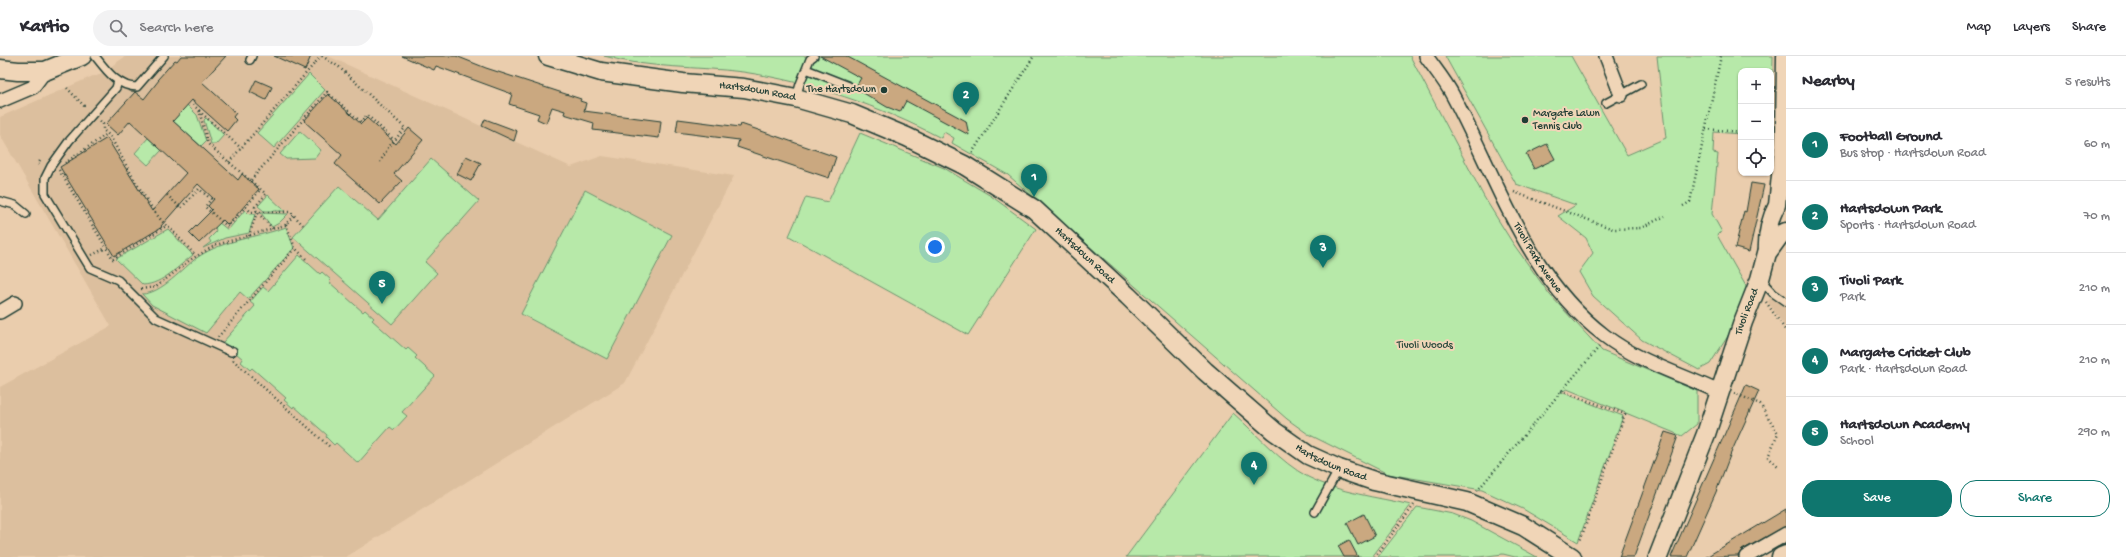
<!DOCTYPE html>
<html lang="en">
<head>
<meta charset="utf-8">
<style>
	:root { --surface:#fff; --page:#f2f2f3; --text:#2b2b33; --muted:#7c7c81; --line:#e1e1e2; --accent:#0f766e }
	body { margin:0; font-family:"Gochi Hand",sans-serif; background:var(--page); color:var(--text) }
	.controls { position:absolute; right:12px; top:12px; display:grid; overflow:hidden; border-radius:8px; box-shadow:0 1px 3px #0004 }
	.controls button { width:36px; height:36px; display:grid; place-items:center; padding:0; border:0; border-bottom:1px solid var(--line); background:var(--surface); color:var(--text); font:20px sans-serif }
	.you { position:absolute; left:935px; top:191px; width:14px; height:14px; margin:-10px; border:3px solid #fff; border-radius:50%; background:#1a73e8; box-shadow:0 0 0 6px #1a73e833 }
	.badge { display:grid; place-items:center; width:26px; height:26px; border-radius:50%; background:var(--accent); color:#fff; font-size:13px; font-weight:700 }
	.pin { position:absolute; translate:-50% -33px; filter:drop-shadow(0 1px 2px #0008) }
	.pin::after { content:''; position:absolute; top:21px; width:14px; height:12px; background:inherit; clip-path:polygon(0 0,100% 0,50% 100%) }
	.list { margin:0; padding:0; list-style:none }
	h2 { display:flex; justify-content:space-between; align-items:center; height:52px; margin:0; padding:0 16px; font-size:17px }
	h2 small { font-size:13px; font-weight:400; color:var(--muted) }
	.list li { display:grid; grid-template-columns:26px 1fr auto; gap:12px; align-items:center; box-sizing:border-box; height:72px; padding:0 16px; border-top:1px solid var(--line) }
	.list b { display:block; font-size:15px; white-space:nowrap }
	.list p { margin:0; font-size:13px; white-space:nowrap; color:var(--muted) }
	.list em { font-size:13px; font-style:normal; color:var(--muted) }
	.actions { display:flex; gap:8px; padding:12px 16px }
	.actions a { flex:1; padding:9px 0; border:1px solid var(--accent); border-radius:16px; text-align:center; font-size:14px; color:var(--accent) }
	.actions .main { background:var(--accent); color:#fff }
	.icon { flex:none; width:22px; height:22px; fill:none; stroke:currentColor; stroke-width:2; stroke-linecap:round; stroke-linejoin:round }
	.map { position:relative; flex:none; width:1786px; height:501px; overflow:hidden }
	header { display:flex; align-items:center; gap:24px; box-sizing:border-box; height:56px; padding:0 20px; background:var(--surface); border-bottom:1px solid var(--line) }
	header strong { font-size:19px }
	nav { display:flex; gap:22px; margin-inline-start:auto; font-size:14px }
	.search { width:280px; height:36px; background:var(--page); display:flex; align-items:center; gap:10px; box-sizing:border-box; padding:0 14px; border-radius:22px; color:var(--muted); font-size:15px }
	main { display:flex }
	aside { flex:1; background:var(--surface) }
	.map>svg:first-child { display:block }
	.built { fill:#dcbf9e }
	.green { fill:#b7e9a9; stroke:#6b936e }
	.building { fill:#caa880; stroke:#1f3d34 }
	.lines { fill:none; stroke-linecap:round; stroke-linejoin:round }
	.service-casing { stroke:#1f3d34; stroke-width:10 }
	.minor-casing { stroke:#1f3d34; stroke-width:16 }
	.tertiary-casing { stroke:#1f3d34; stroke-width:19 }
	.secondary-casing { stroke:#1f3d34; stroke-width:21 }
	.path { stroke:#1f3d34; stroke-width:2.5; stroke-dasharray:1 3; stroke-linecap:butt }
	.service { stroke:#f0d5b7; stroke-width:7 }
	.minor { stroke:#f0d5b7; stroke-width:13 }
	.tertiary { stroke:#f0d5b7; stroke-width:16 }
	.secondary { stroke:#f0d5b7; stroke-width:18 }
	.poi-dot { fill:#1f3d34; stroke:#f0d5b7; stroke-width:1.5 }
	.labels { text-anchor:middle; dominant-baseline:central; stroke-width:4; stroke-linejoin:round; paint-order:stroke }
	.poi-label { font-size:11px; fill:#1f3d34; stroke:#f0d5b7; text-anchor:end }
	.street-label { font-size:11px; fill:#1f3d34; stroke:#f0d5b7 }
	.park-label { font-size:11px; fill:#2e4e40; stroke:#f0d5b7 }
</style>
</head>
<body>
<header>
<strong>Kartio</strong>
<div class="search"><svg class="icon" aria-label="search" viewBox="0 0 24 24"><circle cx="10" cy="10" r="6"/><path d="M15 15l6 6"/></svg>Search here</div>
<nav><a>Map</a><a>Layers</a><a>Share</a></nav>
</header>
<main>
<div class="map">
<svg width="1786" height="501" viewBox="0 0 1786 501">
	<rect width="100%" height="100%" fill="#eacdad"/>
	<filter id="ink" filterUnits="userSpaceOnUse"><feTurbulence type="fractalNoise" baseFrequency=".025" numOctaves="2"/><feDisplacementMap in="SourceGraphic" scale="8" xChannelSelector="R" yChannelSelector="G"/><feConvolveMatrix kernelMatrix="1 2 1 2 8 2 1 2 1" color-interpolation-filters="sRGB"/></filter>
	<g filter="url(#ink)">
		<path class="built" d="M126 0H328L571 111 602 100 734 120 625 327 346 501H0V331L111 270 0 79V61L93 20H97Z
			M1775 234 1786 241V272L1768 246Z"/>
		<path class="green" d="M604 0H1410L1484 141 1512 186 1550 239 1602 295 1697 335V368L1682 380 1567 333 1561 336 1623 360 1578 486 1523 453 1482 434 1388 418 1308 378 1287 363 1008 119 952 87 954 82 944 76 941 82C880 50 811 26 743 16 697 10 649 13 604 0Z
			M1445 0H1571L1627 99 1666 82 1657 0H1773L1772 80 1771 15H1741V78L1714 76 1713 97 1718 98 1712 158 1722 176 1717 179 1747 232 1736 265 1728 280 1710 308 1699 314 1642 284 1593 240 1579 216 1593 197 1586 182 1558 160 1576 149 1516 128Z
			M309 18 325 34 274 92 257 77Z
			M187 49 197 59 206 85 201 90 173 65Z
			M206 62 224 79 216 88H211L204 64Z
			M300 75 321 94 315 102 286 103 280 98Z
			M860 77 944 112 991 140 1036 173 968 279 789 180 806 141 828 146Z
			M148 82 162 94 148 109 135 97Z
			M431 103 479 145 425 206 437 217 392 268 293 181 339 130 378 164Z
			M585 134 672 179 607 303 521 258Z
			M268 139 285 155H264L258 150Z
			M245 154 249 158H255L249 177 225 182 203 192 211 186 209 183 216 176 215 170 218 166 228 174Z
			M261 157 288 158 279 167 272 171Z
			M286 171 294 192 248 243 240 236 206 277 152 249 142 238C161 238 183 212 198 201 225 183 257 182 286 171Z
			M168 173 193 199C178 210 163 228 143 229L116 203Z
			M299 199 320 218 322 216 331 224 329 226 363 256 365 254 374 262 372 264 406 294 408 292 417 300 415 302 435 320 402 356 407 360 394 374 390 371 358 407 336 387 334 389 326 381 327 379 294 350 293 352 284 344 286 342 252 312 250 314 241 306 243 303 223 286 255 250 250 246 263 231 268 235Z
			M1233 357C1257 378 1280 406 1308 421 1339 437 1377 441 1411 449L1372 501H1126Z
			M1417 451 1453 458 1471 465 1537 501H1515L1503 498 1479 501H1378Z"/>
		<path class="building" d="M181 0H226L202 26 236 57 233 61 236 64 227 75 192 44 173 65 238 124 242 118 259 133 228 169 223 164 199 187 189 177 212 154 208 150 214 143 198 128 161 170 162 171 114 200 60 111 107 82 152 155 186 117 130 65 118 79 106 68 135 36 144 43 159 24 158 23 175 4 177 5Z
			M274 0H311L305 14Z
			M402 0H456L486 12 581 43 580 45 586 47 584 55 661 65 659 82 593 74 594 67 564 58 565 55 552 51 546 67 537 63 539 58 509 48 512 38 436 10 434 14Z
			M820 0H846L966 65 969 79 906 45 900 56 887 51 855 32 861 22Z
			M256 24 272 31 266 44 250 36Z
			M328 38 361 68 367 62 396 88 409 72 423 84 394 118 402 125 380 148 335 108 342 99 304 65Z
			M485 63 517 75 514 85 482 70Z
			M678 63 740 71 741 68 836 101 829 122 737 91 739 84 676 76Z
			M1547 88 1555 103 1534 113 1526 98Z
			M466 100 481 107 471 125 457 118Z
			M1751 127 1764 129 1749 196 1735 192 1744 155 1746 156Z
			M1746 329 1759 335 1731 397 1716 436 1687 501H1671Z
			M1665 376 1678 380 1634 501H1619Z
			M1786 453V470L1742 494 1738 500 1706 501Z
			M1364 458 1375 480 1358 489 1347 467Z
			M1349 484 1358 501H1344L1338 490Z"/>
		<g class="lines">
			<defs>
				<path id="service" d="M95 0C106 14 118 31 137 31L164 0
					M250 4 252 0
					M806 13 849 30
					M118 25 116 32 69 85 51 110 45 122V138L90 212 118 224 156 262 231 296 233 295
					M796 42 800 28 810 3 814 0
					M1606 47 1641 28
					M0 145 15 149 26 158
					M1761 224 1773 237 1786 246
					M1315 456 1339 413"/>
				<g id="minor">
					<path id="s1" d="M1426 0C1435 13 1446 26 1453 40 1498 124 1526 220 1605 280 1639 306 1681 318 1719 336"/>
					<path d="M1606 0 1621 39"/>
					<path d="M0 45 33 31 45 15"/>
					<path d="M0 256 15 247"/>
					<path d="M1746 501 1786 478"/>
				</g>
				<path id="tertiary" d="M1767 197C1766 180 1769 164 1777 149L1784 80 1785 0"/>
				<g id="secondary">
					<path id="s2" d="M548 0 601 16 683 27 744 32 796 42 852 58 907 81 964 109 1034 153 1128 240 1205 315 1274 375 1308 399 1339 413 1374 425 1467 446 1523 470 1572 501"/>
					<path d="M0 13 18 15H45L82 0"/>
					<path id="s3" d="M1658 501 1706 378 1743 266 1760 223 1767 197 1780 179 1786 176"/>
					<path d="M1781 501 1786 499"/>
				</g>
			</defs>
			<use href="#service" class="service-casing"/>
			<use href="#minor" class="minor-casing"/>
			<use href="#tertiary" class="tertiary-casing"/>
			<use href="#secondary" class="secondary-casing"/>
			<path class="path" d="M322 0 339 11 405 72 388 92 380 106
				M67 32 86 52
				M194 46 192 48 199 54 208 88 266 138 255 151 257 156 273 173
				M199 55 241 92
				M100 65 103 68V74L110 80C119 96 156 166 169 171L196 200
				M1706 73 1741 76
				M972 97 1034 0
				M40 105 38 108 41 111
				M229 106 321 0
				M65 107 107 78
				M59 114 113 203 166 170
				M251 124 327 36 361 66 367 59 394 84
				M1514 136 1613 173 1641 172 1665 160
				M167 139 181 152 199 133 211 143 205 151 228 171 261 133
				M1683 150 1690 146 1721 0
				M246 151 251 156H291L303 169
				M286 168 295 192 306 203
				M249 180 257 156
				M92 199 106 192
				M141 233 156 231 190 204 216 189 285 169 294 159
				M1766 246 1786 275
				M218 281 295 192
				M233 304 331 392
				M1561 335 1625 358 1580 485
				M1734 337 1760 348 1778 377 1768 401 1778 410
				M1477 435 1599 291
				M1375 501 1414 449"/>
			<use href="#service" class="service"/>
			<use href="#minor" class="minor"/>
			<use href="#tertiary" class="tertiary"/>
			<use href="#secondary" class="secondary"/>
		</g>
	</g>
	<g class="poi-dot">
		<circle cx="884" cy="34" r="4"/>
		<circle cx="1525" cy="64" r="4"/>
	</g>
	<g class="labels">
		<g class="poi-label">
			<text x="876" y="34">The Hartsdown</text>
			<text x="1533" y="58" text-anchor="start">Margate Lawn<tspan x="1533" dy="13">Tennis Club</tspan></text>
		</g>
		<g class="street-label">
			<text stroke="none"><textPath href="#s2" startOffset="213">Hartsdown Road</textPath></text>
			<text stroke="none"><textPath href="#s2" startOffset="585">Hartsdown Road</textPath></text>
			<text stroke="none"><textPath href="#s1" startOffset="231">Tivoli Park Avenue</textPath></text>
			<text stroke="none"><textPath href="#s3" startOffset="261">Tivoli Road</textPath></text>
			<text stroke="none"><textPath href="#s2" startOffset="909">Hartsdown Road</textPath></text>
		</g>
		<g class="park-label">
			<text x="1425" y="290">Tivoli Woods</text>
		</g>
	</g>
</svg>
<div class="controls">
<button>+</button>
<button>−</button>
<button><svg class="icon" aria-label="locate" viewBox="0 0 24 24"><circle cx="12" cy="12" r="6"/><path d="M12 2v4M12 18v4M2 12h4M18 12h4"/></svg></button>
</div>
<div class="you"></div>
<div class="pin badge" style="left:1034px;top:141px">1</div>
<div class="pin badge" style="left:966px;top:59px">2</div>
<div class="pin badge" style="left:1323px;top:212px">3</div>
<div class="pin badge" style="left:1254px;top:429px">4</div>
<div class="pin badge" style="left:382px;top:248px">5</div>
</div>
<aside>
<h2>Nearby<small>5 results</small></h2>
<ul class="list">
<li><span class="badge">1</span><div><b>Football Ground</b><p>Bus stop · Hartsdown Road</p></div><em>60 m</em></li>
<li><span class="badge">2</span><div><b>Hartsdown Park</b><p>Sports · Hartsdown Road</p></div><em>70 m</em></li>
<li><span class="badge">3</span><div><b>Tivoli Park</b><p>Park</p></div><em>210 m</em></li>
<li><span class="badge">4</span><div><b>Margate Cricket Club</b><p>Park · Hartsdown Road</p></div><em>210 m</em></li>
<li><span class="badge">5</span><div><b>Hartsdown Academy</b><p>School</p></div><em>290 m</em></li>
</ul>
<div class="actions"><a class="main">Save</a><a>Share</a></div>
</aside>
</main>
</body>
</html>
